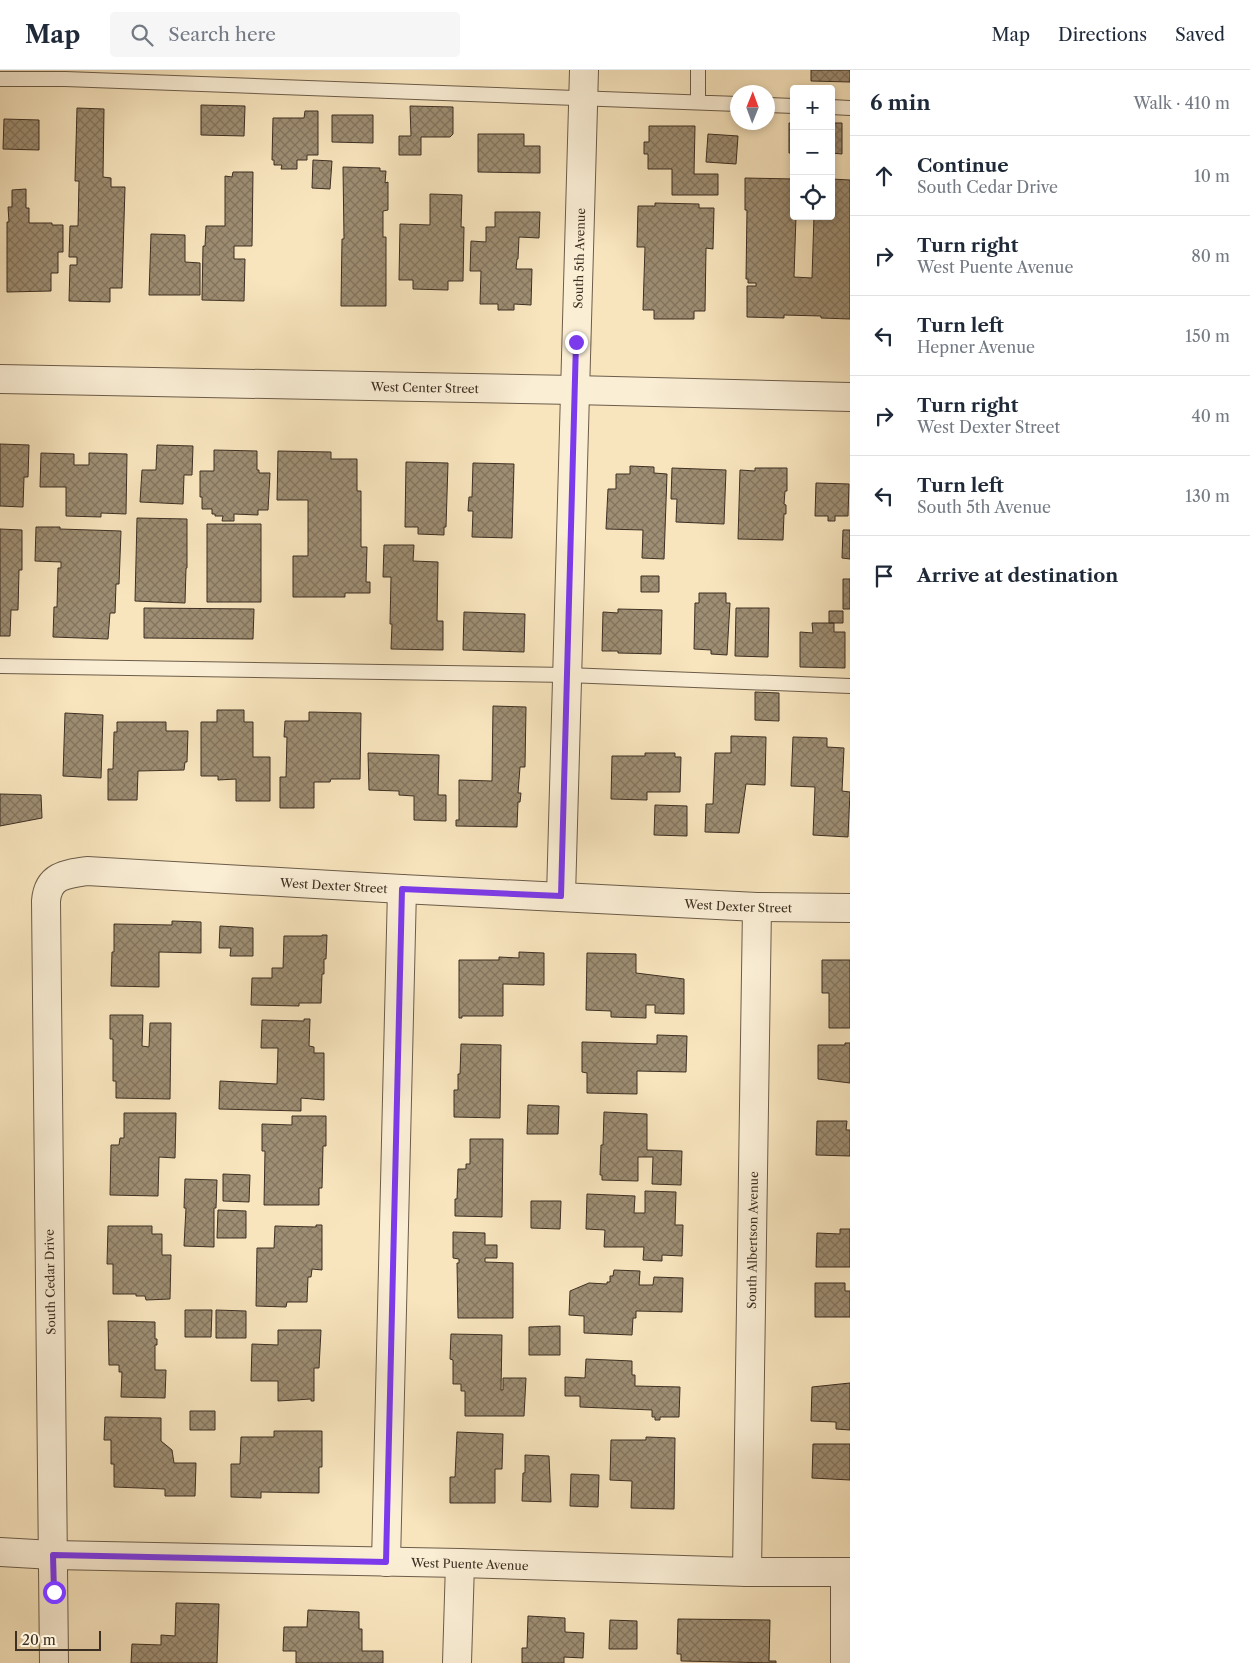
<!DOCTYPE html>
<html lang="en">
<head>
<meta charset="utf-8">
<style>
	:root { --surface:#fff; --page:#f6f6f7; --text:#1f2937; --muted:#747a83; --line:#e0e1e3 }
	body { margin:0; font-family:"Libre Caslon Text",serif; background:var(--page); color:var(--text) }
	.controls { position:absolute; right:15px; top:15px; display:grid; overflow:hidden; border-radius:5px; box-shadow:0 2px 8px #0003 }
	.controls button { width:45px; height:45px; display:grid; place-items:center; padding:0; border:0; border-bottom:1px solid var(--line); background:var(--surface); color:var(--text); font:25px sans-serif }
	.compass { position:absolute; left:730px; top:15px; width:45px; height:45px; border-radius:50%; background:var(--surface); box-shadow:0 2px 8px #0003; rotate:1deg }
	.scale { position:absolute; left:15px; bottom:12px; width:86px; box-sizing:border-box; padding-left:5px; border:2px solid #3d2f22; border-top:0; font-size:14px; line-height:18px; white-space:nowrap; color:#3d2f22; -webkit-text-stroke:4px #faeed5; paint-order:stroke }
	.stop { position:absolute; width:15px; height:15px; margin:-11px; border:4px solid #7c3aed; border-radius:50%; background:#fff }
	.stop.end { background:#7c3aed; border-color:#fff; box-shadow:0 1px 5px #0008 }
	.list { margin:0; padding:0; list-style:none }
	h2 { display:flex; justify-content:space-between; align-items:center; height:65px; margin:0; padding:0 20px; font-size:21px }
	h2 small { font-size:16px; font-weight:400; color:var(--muted) }
	.list li { display:grid; grid-template-columns:32px 1fr auto; gap:15px; align-items:center; box-sizing:border-box; height:80px; padding:0 20px; border-top:1px solid var(--line) }
	.list b { display:block; font-size:19px; white-space:nowrap }
	.list p { margin:0; font-size:16px; white-space:nowrap; color:var(--muted) }
	.list em { font-size:16px; font-style:normal; color:var(--muted) }
	.icon { flex:none; width:28px; height:28px; fill:none; stroke:currentColor; stroke-width:2; stroke-linecap:round; stroke-linejoin:round }
	.map { position:relative; flex:none; width:850px; height:1593px; overflow:hidden }
	header { display:flex; align-items:center; gap:30px; box-sizing:border-box; height:70px; padding:0 25px; background:var(--surface); border-bottom:1px solid var(--line) }
	header strong { font-size:24px }
	nav { display:flex; gap:28px; margin-inline-start:auto; font-size:18px }
	.search { width:350px; height:45px; background:var(--page); display:flex; align-items:center; gap:12px; box-sizing:border-box; padding:0 18px; border-radius:5px; color:var(--muted); font-size:19px }
	main { display:flex }
	aside { flex:1; background:var(--surface) }
	.map>svg:first-child { display:block }
	.building { fill:url(#building-cross-hatch); stroke:#3d2f22 }
	.lines { fill:none; stroke-linecap:round; stroke-linejoin:round }
	.service-casing { stroke:#6c5c49; stroke-width:16 }
	.minor-casing { stroke:#6c5c49; stroke-width:30 }
	.tertiary-casing { stroke:#6c5c49; stroke-width:30 }
	.service { stroke:#faeed5; stroke-width:14 }
	.minor { stroke:#faeed5; stroke-width:28 }
	.tertiary { stroke:#faeed5; stroke-width:28 }
	.route { stroke:#7c3aed; stroke-width:6 }
	.labels { text-anchor:middle; dominant-baseline:central; stroke-width:4; stroke-linejoin:round; paint-order:stroke }
	.street-label { font-size:12px; fill:#3d2f22; stroke:#faeed5 }
</style>
</head>
<body>
<header>
<strong>Map</strong>
<div class="search"><svg class="icon" aria-label="search" viewBox="0 0 24 24"><circle cx="10" cy="10" r="6"/><path d="M15 15l6 6"/></svg>Search here</div>
<nav><a>Map</a><a>Directions</a><a>Saved</a></nav>
</header>
<main>
<div class="map">
<svg width="850" height="1593" viewBox="0 0 850 1593">
	<defs>
		<pattern id="building-cross-hatch" width="8" height="8" patternUnits="userSpaceOnUse" patternTransform="scale(1.25)"><rect width="8" height="8" fill="#9e8e73"/><path d="M0 0l8 8M0 8l8-8" fill="none" stroke="#82745e"/></pattern>
	</defs>
	<rect width="100%" height="100%" fill="#f8e5be"/>
	<filter id="stains"><feTurbulence type="fractalNoise" baseFrequency=".004" numOctaves="4"/><feColorMatrix values="0 0 0 0 .2 0 0 0 0 .09 0 0 0 0 .02 0 0 0 .5 -.17"/></filter>
	<radialGradient id="worn" r=".72"><stop offset=".6" stop-color="#630" stop-opacity="0"/><stop offset="1" stop-color="#630" stop-opacity=".3"/></radialGradient>
	<path class="building" d="M811 0H850V12L811 11Z
		M201 35 245 36 244 66 201 65Z
		M410 36 453 37V64L450 67H421V85H399V66H411Z
		M77 38 104 39 103 107 111 108V117H125L122 218H110V232L69 231 70 195H77V187H69L70 156H78L79 111H75Z
		M305 41H318V85H307V90H297V99H281L282 95H274V90H272L273 48H304Z
		M332 45H373V73L332 72Z
		M4 49 39 50V80L3 79Z
		M789 53H794V83H789Z
		M831 53H842V84L831 83Z
		M649 56H695L694 104H718V125H672V99H648V84H644V72H649Z
		M478 64H524V76H540V103L478 102Z
		M708 64 738 66 736 94 706 92Z
		M313 90 332 91 330 119 312 118Z
		M343 97 380 98V101H386L385 113 388 112V140L383 141V167H386V236H341L342 169H344Z
		M233 102H253L252 176H234V189H245L244 231 202 230 203 176H205L206 156H225V106L232 107Z
		M745 108 794 109V146H796L794 207 812 208 814 146H831V109L850 110V249L821 248V246L784 245V248L747 247V216H756V213H748V209H746L747 140H745Z
		M26 119V138H29V153H52V155H63V182H58V203H51V221L7 222V152H9L8 137H12V120Z
		M430 124 462 125 461 157H464L463 211H448V220L413 219V210H399L400 154 430 155Z
		M655 133 699 134V138H714L713 179 706 178 705 241H694V249H654V240H643L645 177H637L638 136H655Z
		M495 142H540L539 168 519 167 518 189H517L516 199H532L531 235 514 234V240H498V234H480L481 201H470L471 171 486 172V157H495Z
		M151 164 185 165V192L200 193V225H149Z
		M0 374 29 375 28 407H24L23 437 0 436Z
		M157 375 193 376 192 405H184L183 434 140 432 142 400H156Z
		M214 380 257 381V400H259V403H270L268 440H258V445L234 444V451H222L223 446H215V444H212V439H202V427H200V401H214Z
		M278 381 331 382V389H357V421H361V477H367L366 512H370V523H345V527H293V486H308V430H277Z
		M41 383 74 384V395H89V383L127 384 126 444 101 443V447L66 446V417H40Z
		M406 392 448 393 446 457H444V465L418 464V457H405Z
		M473 393 514 394 512 468 472 467 473 441H468L469 427H472Z
		M630 396 654 397V403L667 404 664 489 642 488 643 460 606 459 608 419H616V404H630Z
		M672 398 726 400 724 454 676 452 677 429H671Z
		M755 398H787V421H785L784 434 786 435V444H784L783 470 738 469 740 400 755 401Z
		M816 413 849 414 848 446H835V451H828V446H815Z
		M137 448 187 449V498H186L185 533 135 531Z
		M207 454H261V532H207Z
		M36 457H60V459L121 461 119 514H116L115 543H110L108 569 53 567 54 537H57L58 498H61V492L35 491Z
		M0 459 22 460V500H19L18 540H11L10 566H0Z
		M843 460H850V489L842 488Z
		M384 475H414L413 491 438 492 437 551H443V580L391 579 392 554H390L391 507H383Z
		M641 506H659V522H641Z
		M843 509H850V539H843Z
		M699 523H726V533H730L727 585 711 584V580L694 579 695 533H699Z
		M144 538 254 539 253 569 144 568Z
		M736 538H769L768 587 735 586Z
		M618 539 662 540 661 584 618 583V581H602L603 542 618 543Z
		M829 541H843V553H829Z
		M464 542 525 544 524 582 463 580Z
		M812 553H834V562H845V598L800 597V562L813 563Z
		M755 622 779 623V651L755 650Z
		M493 636 526 637 525 697H520L518 723H521L520 732H518L517 757 456 756V750H459V710L492 711Z
		M217 640H244V652H253V687H270V731H236V709L218 710V706H201V652H217Z
		M309 642 361 643 360 709H331L330 712H314V738H280V707H286L287 667H284L285 651H309Z
		M65 643 103 645 101 708 63 706Z
		M117 652H166V661H188L187 692H185L184 700 138 701 137 730H108V699H113L114 662H117Z
		M731 666 766 667 765 715 746 714 739 763 705 762 706 734H713L715 683H731Z
		M793 667 827 668V677L844 678 842 721 850 722 848 767 813 765 815 717 791 716Z
		M368 683 439 685 438 725H446V751L414 750V726L399 725V721L369 720Z
		M645 683H675V687H681L680 722H647V730L611 729 612 686H645Z
		M0 724 41 725 42 748 0 756Z
		M655 735 687 736V766L654 765Z
		M172 851 201 852V883L159 882V917L111 916 112 882H114V854L172 855Z
		M220 856 253 858V886H230L231 878H219Z
		M322 865H327L326 889H324V904H322L321 933H299V936L251 935 252 908H272V898H283L284 866H322Z
		M519 882 544 883V915L503 914V946H462V948H459V890H499V887L519 888Z
		M587 883 636 884V903L684 909V944L655 943V935H646V948L611 947V941L586 940Z
		M822 890H850V958H829V923H822Z
		M110 945H143L142 976 149 977 150 953H171L170 1029 116 1028V1011H113V969H110Z
		M304 949H310L309 976 314 977V983H324V1030L301 1028V1041L219 1039 220 1011 277 1014 278 978H261L262 950 304 951Z
		M657 965 687 966 686 1002 637 1001V1024L587 1023V1003L582 1002V972L657 974Z
		M845 973H850V1013L818 1009V975H845Z
		M461 974 501 975 500 1048 454 1047V1020H458V1004H460Z
		M528 1035 559 1036 558 1064H527Z
		M604 1042 647 1044V1080L682 1081 681 1115 652 1114 653 1087H638V1111L602 1110V1105H600L601 1075H603Z
		M124 1043H176L175 1088 159 1087 158 1126 110 1125 111 1075H119L120 1068H124Z
		M292 1046H326V1076H323L322 1118H319V1135H264L265 1081H262V1054L292 1055Z
		M817 1051H847L846 1060H850V1086L816 1085Z
		M470 1069H503L502 1147 455 1146V1129H457L458 1099H466V1094H470Z
		M223 1104 250 1105 249 1132 223 1131Z
		M185 1109 217 1110 216 1138H214V1177L184 1176 186 1138H184Z
		M645 1121 676 1122 675 1155H683L682 1186 662 1185V1191L643 1190 644 1177H604L605 1160 586 1159 587 1124 635 1126 634 1143H645Z
		M531 1131H561L560 1159 531 1158Z
		M218 1140 246 1141V1168H217Z
		M316 1155H322V1200L312 1199 311 1207H308L307 1232H287L286 1237 256 1236 257 1178H274L275 1156 316 1157Z
		M108 1156H152V1164H162V1185H171L170 1229 146 1230 145 1226H136V1224H113V1194H107Z
		M840 1159H850V1197H816L817 1163 840 1164Z
		M453 1162 485 1163V1175H497V1188H485V1192L513 1193V1248H458L457 1193H459V1189L453 1188Z
		M614 1200 640 1201 639 1215H653L654 1207 683 1208 682 1242 636 1241V1248H633L632 1265 584 1263V1246L569 1245 570 1221 589 1213 607 1214V1212H610V1206H613Z
		M815 1213H845V1221H850V1247H815Z
		M185 1240H212L211 1267H185Z
		M216 1240 246 1241V1268H216Z
		M108 1251 155 1252V1269H157V1275H155V1300H166L165 1328 121 1327 122 1302H119V1295H109Z
		M560 1256V1285H529V1257Z
		M278 1260H321L319 1298H314V1331H311V1329L278 1331V1311H251L252 1274 278 1275Z
		M451 1264 502 1265 501 1320H503V1308H526L524 1346H465V1321H461V1314H453V1290L450 1289Z
		M586 1289 632 1291V1305H635V1316L680 1317 679 1347H660V1350H655V1347H652V1340L580 1337V1326H565V1307L585 1308Z
		M850 1313V1360L836 1359V1352L811 1351 812 1317Z
		M190 1341H215V1360H190Z
		M105 1347 161 1348V1371L172 1380 174 1393H196L195 1426H165V1419L114 1417V1394H111V1370H104Z
		M274 1361H322V1397H319V1423L261 1422V1428L231 1427V1394H240L241 1367H274Z
		M457 1362 503 1364 502 1399H495V1433H450V1407H455Z
		M646 1367 675 1368 674 1439 631 1438 632 1411 610 1410 611 1370H646Z
		M813 1374H850V1410L812 1408Z
		M525 1385 549 1386 551 1432 522 1431 523 1403H525Z
		M571 1404 599 1405 598 1437 570 1436Z
		M176 1533 219 1534 217 1593H131L132 1574 161 1575V1565L175 1566Z
		M308 1540 359 1542V1559H362V1581H383V1593H296V1581H283L284 1557H307Z
		M528 1546 565 1548V1562L584 1563 583 1588 564 1587V1593H522V1578H527Z
		M678 1549 770 1550 769 1591H776V1593L681 1591V1584H677Z
		M610 1550 637 1551V1579H609Z"/>
	<g class="lines">
		<defs>
			<path id="service" d="M698 0V32
				M0 9H65L738 34
				M768 35 794 36
				M831 37 850 38
				M0 596 567 605 850 616"/>
			<g id="minor">
				<path id="s1" d="M0 309 574 320 850 327"/>
				<path id="s2" d="M561 826 584 0"/>
				<path d="M386 1492 402 819"/>
				<path id="s3" d="M747 1502 757 837"/>
				<path id="s4" d="M54 1593 46 831C48 806 65 804 87 801L402 819 757 837 850 838"/>
				<path d="M457 1593 460 1493"/>
				<path d="M845 1593V1502"/>
			</g>
			<g id="tertiary">
				<path id="s5" d="M0 1482 53 1485 460 1493 747 1502H850"/>
			</g>
		</defs>
		<use href="#service" class="service-casing"/>
		<use href="#minor" class="minor-casing"/>
		<use href="#tertiary" class="tertiary-casing"/>
		<use href="#service" class="service"/>
		<use href="#minor" class="minor"/>
		<use href="#tertiary" class="tertiary"/>
	</g>
	<g class="lines">
		<path class="route" d="M54 1522 53 1485 386 1492 402 819 561 826 576 272"/>
	</g>
	<g class="labels">
		<g class="street-label">
			<text stroke="none"><textPath href="#s2" startOffset="638">South 5th Avenue</textPath></text>
			<text stroke="none"><textPath href="#s1" startOffset="425">West Center Street</textPath></text>
			<text stroke="none"><textPath href="#s4" startOffset="1066">West Dexter Street</textPath></text>
			<text stroke="none"><textPath href="#s4" startOffset="1471">West Dexter Street</textPath></text>
			<text stroke="none"><textPath href="#s3" startOffset="332">South Albertson Avenue</textPath></text>
			<text transform="translate(50 1212) rotate(-91)">South Cedar Drive</text>
			<text stroke="none"><textPath href="#s5" startOffset="470">West Puente Avenue</textPath></text>
		</g>
	</g>
	<rect width="100%" height="100%" filter="url(#stains)"/>
	<rect width="100%" height="100%" fill="url(#worn)"/>
</svg>
<div class="controls">
<button>+</button>
<button>−</button>
<button><svg class="icon" aria-label="locate" viewBox="0 0 24 24"><circle cx="12" cy="12" r="6"/><path d="M12 2v4M12 18v4M2 12h4M18 12h4"/></svg></button>
</div>
<svg class="compass" viewBox="-18 -18 36 36"><path d="M0-13l5 13h-10z" fill="#e53935"/><path d="M0 13l5-13h-10z" fill="#747a83"/></svg>
<div class="scale">20 m</div>
<div class="stop" style="left:54px;top:1522px"></div>
<div class="stop end" style="left:576px;top:272px"></div>
</div>
<aside>
<h2>6 min<small>Walk · 410 m</small></h2>
<ul class="list">
<li><svg class="icon" aria-label="ahead" viewBox="0 0 24 24"><path d="M12 20V5M6 11l6-6 6 6"/></svg><div><b>Continue</b><p>South Cedar Drive</p></div><em>10 m</em></li>
<li><svg class="icon" aria-label="right" viewBox="0 0 24 24"><path d="M7 20v-9h11M14 6l5 5-5 5"/></svg><div><b>Turn right</b><p>West Puente Avenue</p></div><em>80 m</em></li>
<li><svg class="icon" aria-label="left" viewBox="0 0 24 24"><path d="M17 20v-9H6M10 6l-5 5 5 5"/></svg><div><b>Turn left</b><p>Hepner Avenue</p></div><em>150 m</em></li>
<li><svg class="icon" aria-label="right" viewBox="0 0 24 24"><path d="M7 20v-9h11M14 6l5 5-5 5"/></svg><div><b>Turn right</b><p>West Dexter Street</p></div><em>40 m</em></li>
<li><svg class="icon" aria-label="left" viewBox="0 0 24 24"><path d="M17 20v-9H6M10 6l-5 5 5 5"/></svg><div><b>Turn left</b><p>South 5th Avenue</p></div><em>130 m</em></li>
<li><svg class="icon" aria-label="arrive" viewBox="0 0 24 24"><path d="M6 21V4h12l-3 4 3 4H6"/></svg><div><b>Arrive at destination</b></div></li>
</ul>
</aside>
</main>
</body>
</html>
